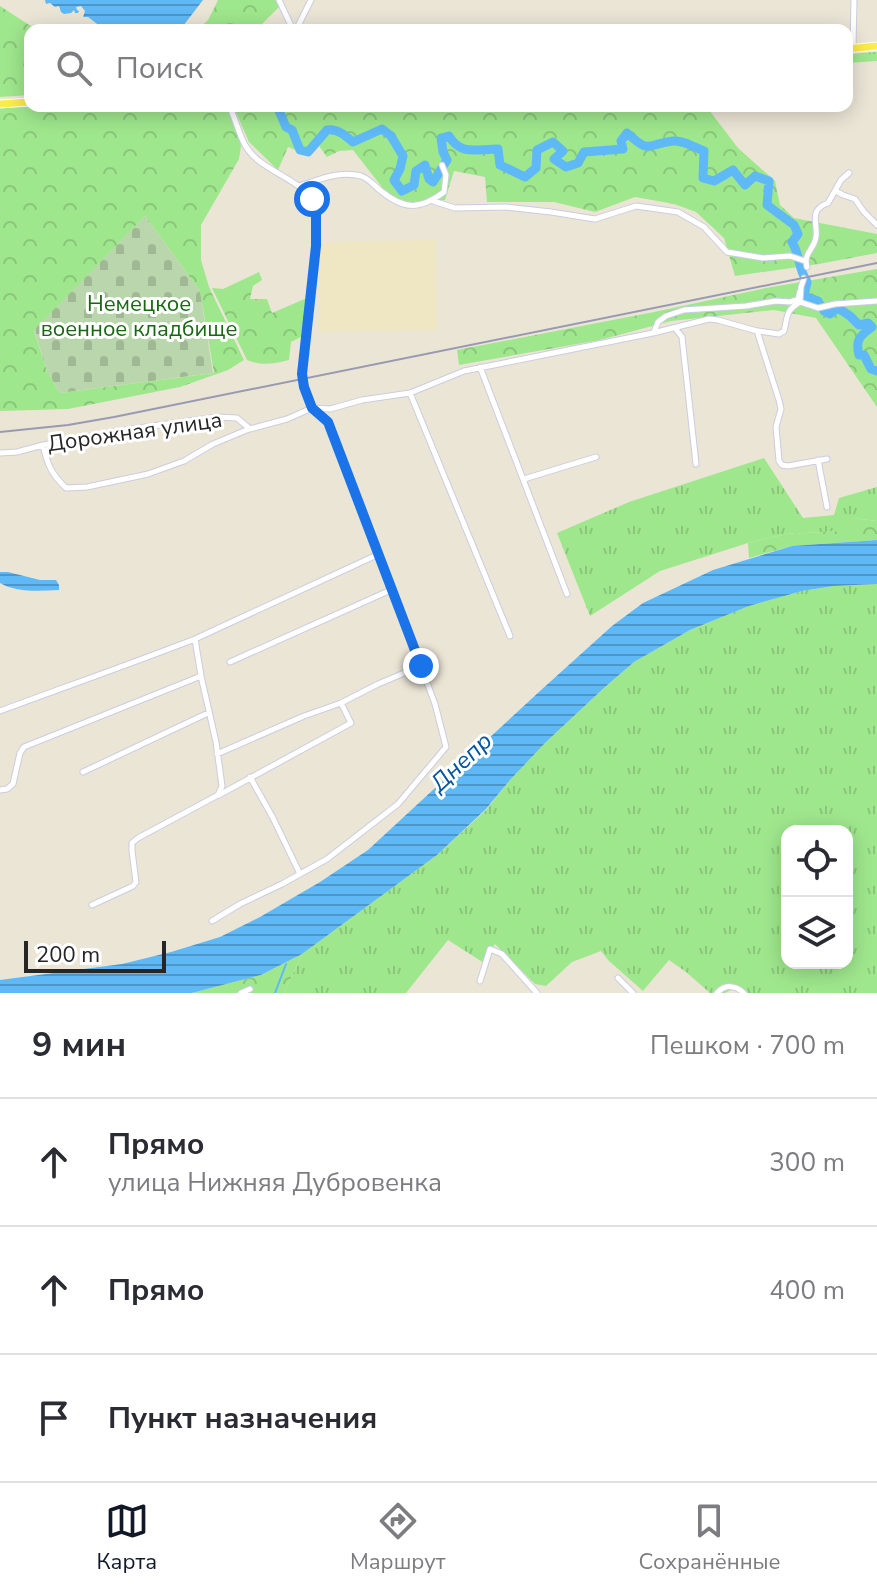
<!DOCTYPE html>
<html lang="ru">
<head>
<meta charset="utf-8">
<style>
	:root { --surface:#fff; --page:#f2f2f3; --text:#2b2b33; --muted:#7c7c81; --line:#e1e1e2; --accent:#111827 }
	body { margin:0; font-family:"Nunito Sans",sans-serif; background:var(--page); color:var(--text) }
	.controls { position:absolute; right:24px; bottom:24px; display:grid; overflow:hidden; border-radius:16px; box-shadow:0 4px 20px #0003 }
	.controls button { width:72px; height:72px; display:grid; place-items:center; padding:0; border:0; border-bottom:2px solid var(--line); background:var(--surface); color:var(--text); font:40px sans-serif }
	.scale { position:absolute; left:24px; bottom:20px; width:142px; box-sizing:border-box; padding-left:8px; border:4px solid #262626; border-top:0; font-size:22px; line-height:28px; white-space:nowrap; color:#262626; -webkit-text-stroke:6px #fff; paint-order:stroke }
	.stop { position:absolute; width:24px; height:24px; margin:-18px; border:6px solid #1a73e8; border-radius:50%; background:#fff }
	.stop.end { background:#1a73e8; border-color:#fff; box-shadow:0 2px 8px #0008 }
	.list { margin:0; padding:0; list-style:none }
	h2 { display:flex; justify-content:space-between; align-items:center; height:104px; margin:0; padding:0 32px; font-size:34px }
	h2 small { font-size:26px; font-weight:400; color:var(--muted) }
	.list li { display:grid; grid-template-columns:52px 1fr auto; gap:24px; align-items:center; box-sizing:border-box; height:128px; padding:0 32px; border-top:2px solid var(--line) }
	.list b { display:block; font-size:30px; white-space:nowrap }
	.list p { margin:0; font-size:26px; white-space:nowrap; color:var(--muted) }
	.list em { font-size:26px; font-style:normal; color:var(--muted) }
	.icon { flex:none; width:44px; height:44px; fill:none; stroke:currentColor; stroke-width:2; stroke-linecap:round; stroke-linejoin:round }
	.map { position:relative; flex:none; width:877px; height:993px; overflow:hidden }
	.search { position:absolute; background:var(--surface); box-shadow:0 4px 20px #0003; left:24px; right:24px; top:24px; height:88px; display:flex; align-items:center; gap:20px; box-sizing:border-box; padding:0 28px; border-radius:16px; color:var(--muted); font-size:30px }
	.sheet { height:488px; background:var(--surface) }
	nav { display:flex; justify-content:space-around; align-items:center; box-sizing:border-box; height:112px; border-top:2px solid var(--line); background:var(--surface); font-size:22px; color:var(--muted) }
	nav a { display:grid; justify-items:center; gap:4px }
	nav .on { color:var(--accent) }
	.map>svg:first-child { display:block }
	.education { fill:#efe7c3 }
	.grass { fill:url(#grass-tufts); fill-rule:evenodd }
	.forest { fill:url(#forest-crowns); fill-rule:evenodd }
	.cemetery { fill:url(#cemetery-stones) }
	.water { fill:url(#water-rules) }
	.lines { fill:none; stroke-linecap:round; stroke-linejoin:round }
	.stream { stroke:#5fb9f7; stroke-width:2 }
	.river { stroke:#5fb9f7; stroke-width:9 }
	.minor-casing { stroke:#cbcce2; stroke-width:7 }
	.major-casing { stroke:#fff; stroke-width:9 }
	.minor { stroke:#fff; stroke-width:5 }
	.major { stroke:#fbeb4b; stroke-width:7 }
	.rail { stroke:#9999b3; stroke-width:2 }
	.route { stroke:#1a73e8; stroke-width:10 }
	.labels { text-anchor:middle; dominant-baseline:central; stroke-width:6; stroke-linejoin:round; paint-order:stroke }
	.park-label { font-size:22px; fill:#196713; stroke:#fff }
	.street-label { font-size:22px; fill:#262626; stroke:#fff }
	.water-label { font-size:24px; font-style:italic; fill:#03539e; stroke:#fff }
</style>
</head>
<body>
<div class="map">
<svg width="877" height="993" viewBox="0 0 877 993">
	<defs>
		<pattern id="grass-tufts" width="24" height="20" patternUnits="userSpaceOnUse" patternTransform="scale(2)"><rect width="24" height="20" fill="#9fe78d"/><path d="M3 7l-1-3M5 7V3M7 7l1-3M15 17l-1-3M17 17v-4M19 17l1-3" fill="none" stroke="#89c67a"/></pattern>
		<pattern id="forest-crowns" width="20" height="18" patternUnits="userSpaceOnUse" patternTransform="scale(2)"><rect width="20" height="18" fill="#9fe78d"/><path d="M2 6a3 3 0 1 1 6 0M12 15a3 3 0 1 1 6 0" fill="none" stroke="#89c67a"/></pattern>
		<pattern id="cemetery-stones" width="16" height="16" patternUnits="userSpaceOnUse" patternTransform="scale(2)"><rect width="16" height="16" fill="#bad6ac"/><path d="M2 7V4a2 2 0 0 1 4 0v3zM10 15v-3a2 2 0 0 1 4 0v3z" fill="#a0b894"/></pattern>
		<pattern id="water-rules" width="6" height="5" patternUnits="userSpaceOnUse" patternTransform="scale(2)"><rect width="6" height="5" fill="#5fb9f7"/><path d="M0 2.5h6" fill="none" stroke="#4e96c8"/></pattern>
	</defs>
	<rect width="100%" height="100%" fill="#ebe5d6"/>
	<path class="education" d="M436 240 437 330 319 332 318 242Z"/>
	<path class="grass" d="M877 52V61L847 63V54Z
		M764 458 803 518 834 515 839 498 877 487V521L853 518 842 531 787 534 748 543 660 571 590 616 557 533 629 502Z
		M877 584V993H746L737 987 725 993H710L686 972 669 960 643 991 609 961 601 951 572 962 546 986 535 984 495 944 484 963 448 940 406 993H284L302 954 437 855 486 810 510 780 546 742 605 687 634 662 690 630 749 606 802 591 834 586ZM787 831H847V963H787Z"/>
	<path class="forest" d="M218 0H277L280 6 260 26 261 30H197L208 20Z
		M0 6 37 30H30V95L0 97Z
		M30 106H229V109L238 130 241 146 239 159 201 225V260L209 287 244 360 228 370 180 387 68 409 0 411V108ZM145 216 200 291 214 373 60 393 47 371 34 331Z
		M235 106H706L738 148 775 181 780 205 794 218 877 234V253L819 264 735 276 724 238 696 212 674 204 635 197 595 212 554 202H487L485 177 454 171 445 200 405 203 385 191 353 150 339 151 327 157 319 146 308 155 288 147 278 170 249 142 235 110Z
		M877 269V407L816 318 774 310 671 321 600 340 459 365 457 350 654 312 766 288Z
		M259 272 262 280 253 286 250 299H267L272 313 307 298 303 336 291 342 289 360C273 364 262 366 247 360L212 288 223 289Z
		M853 518 877 521V540L792 546 749 558 748 543 787 534 841 531Z
		M302 954 284 993H192L261 975Z"/>
	<path class="cemetery" d="M145 216 200 291 213 373 60 393 47 371 34 330Z"/>
	<path class="water" d="M45 0H203L180 30H105L88 17H83L85 11 81 6 76 7 77 10 79 11 78 13H75L74 10 71 13 64 14 61 12 59 6 55 7 50 3 46 4Z
		M877 540V584L834 586 802 591 749 606 690 630 634 662 605 687 546 742 510 780 486 809 437 855 302 954 261 975 192 993H0V980L122 964 171 952 220 937 260 917 320 882 368 850 540 691 612 626 643 603 713 570 792 546Z
		M0 572H8L40 580H56L59 585V590C39 591 18 593 0 583Z"/>
	<g class="lines">
		<path class="stream" d="M275 993 286 964"/>
		<path class="river" d="M277 106 286 127 292 130 300 150 308 152 327 130C337 128 346 136 353 142L382 129 391 136 403 156 400 169 394 180 402 191 414 185 416 171 425 165 429 179 433 182 447 160 443 152 441 138 449 136C461 156 476 149 498 149L500 165 525 177 536 168 537 150 553 142 563 151 554 159 566 167 578 163 584 152 623 149 621 141 627 133C651 155 646 144 673 141 683 140 694 147 704 151L703 178 714 181 733 170 745 185 755 176 769 181 767 205 794 225 798 234 792 242C801 257 797 266 807 282L804 296 818 301 824 311 830 314 838 308 850 316 859 325 868 323 872 327C860 336 855 339 859 355H864L871 369 877 371"/>
		<defs>
			<path id="minor" d="M279 0 293 30
				M296 30 311 0
				M853 48 854 0
				M232 106 231 110C236 121 239 134 245 145 259 170 294 176 311 198 324 215 305 347 302 375L304 387 312 408
				M299 186C319 180 340 170 361 176 370 179 374 186 381 191 404 210 420 210 444 192L446 175 442 165
				M836 191 843 195 855 199 864 212 877 225
				M433 201 455 208 506 207 551 212 595 219 636 206 678 212 704 227 727 252 763 258 790 256 805 261
				M807 267C803 253 814 250 816 237 818 223 808 210 828 203L841 180 849 173
				M800 302 818 308 835 304 877 301
				M675 328 682 337 696 464
				M758 331 779 334 784 331C788 316 785 311 800 302L801 287 804 278
				M654 332 658 322 666 316 684 310 746 306 776 301 790 302 798 299 800 291
				M480 367 567 594
				M410 393 510 636
				M43 445C47 464 52 475 66 488L87 487 148 474 184 461 213 444 249 429
				M0 453 17 452 43 445 131 429 217 417 237 418 250 429 287 419 312 408 330 409 362 400 410 393 464 371 653 333 709 319 718 320 757 331 779 400 781 409 776 427 779 461 782 465 788 466 827 459
				M818 460 827 507
				M524 479 596 457
				M230 662 393 589
				M0 711C65 687 130 664 195 639
				M217 754 304 716 341 703
				M83 772 208 713
				M250 777 273 818 300 874
				M0 790 7 789 13 784 20 753 24 747 201 676 195 639 379 554 328 422 312 409
				M219 795 351 723 341 703 378 684 421 666
				M92 905 133 886 136 882 132 851V843L138 838 218 795 222 786 216 742 201 676
				M212 921 240 904 282 884 327 859 398 804 446 747 435 704 379 554
				M618 978 633 993
				M480 981 490 949 502 954 537 993
				M241 993 250 989
				M717 993C725 984 735 985 744 993"/>
			<path id="major" d="M847 49 877 46
				M0 104 30 102"/>
		</defs>
		<use href="#minor" class="minor-casing"/>
		<use href="#major" class="major-casing"/>
		<use href="#minor" class="minor"/>
		<use href="#major" class="major"/>
		<path class="rail" d="M0 432 68 425 114 417 877 263"/>
	</g>
	<g class="lines">
		<path class="route" d="M312 199 316 207V246L302 374 304 387 312 408 328 422 421 666"/>
	</g>
	<g class="labels">
		<g class="park-label">
			<text x="139" y="304">Немецкое<tspan x="139" dy="25">военное кладбище</tspan></text>
		</g>
		<g class="street-label">
			<text transform="translate(135 432) rotate(-8)">Дорожная улица</text>
		</g>
		<g class="water-label">
			<text transform="translate(461 762) rotate(-43)">Днепр</text>
		</g>
	</g>
</svg>
<div class="controls">
<button><svg class="icon" aria-label="locate" viewBox="0 0 24 24"><circle cx="12" cy="12" r="6"/><path d="M12 2v4M12 18v4M2 12h4M18 12h4"/></svg></button>
<button><svg class="icon" aria-label="layers" viewBox="0 0 24 24"><path d="M12 4l9 5-9 5-9-5zM3 14l9 5 9-5"/></svg></button>
</div>
<div class="scale">200 m</div>
<div class="stop" style="left:312px;top:199px"></div>
<div class="stop end" style="left:421px;top:666px"></div>
<div class="search"><svg class="icon" aria-label="search" viewBox="0 0 24 24"><circle cx="10" cy="10" r="6"/><path d="M15 15l6 6"/></svg>Поиск</div>
</div>
<section class="sheet">
<h2>9 мин<small>Пешком · 700 m</small></h2>
<ul class="list">
<li><svg class="icon" aria-label="ahead" viewBox="0 0 24 24"><path d="M12 20V5M6 11l6-6 6 6"/></svg><div><b>Прямо</b><p>улица Нижняя Дубровенка</p></div><em>300 m</em></li>
<li><svg class="icon" aria-label="ahead" viewBox="0 0 24 24"><path d="M12 20V5M6 11l6-6 6 6"/></svg><div><b>Прямо</b></div><em>400 m</em></li>
<li><svg class="icon" aria-label="arrive" viewBox="0 0 24 24"><path d="M6 21V4h12l-3 4 3 4H6"/></svg><div><b>Пункт назначения</b></div></li>
</ul>
</section>
<nav>
<a class="on"><svg class="icon" aria-label="map" viewBox="0 0 24 24"><path d="M3 6l6-2 6 2 6-2v14l-6 2-6-2-6 2zM9 4v14M15 6v14"/></svg>Карта</a>
<a><svg class="icon" aria-label="directions" viewBox="0 0 24 24"><path d="M12 3l9 9-9 9-9-9zM9 14v-3h6M13 9l2 2-2 2"/></svg>Маршрут</a>
<a><svg class="icon" aria-label="saved" viewBox="0 0 24 24"><path d="M7 4h10v16l-5-4-5 4z"/></svg>Сохранённые</a>
</nav>
</body>
</html>
